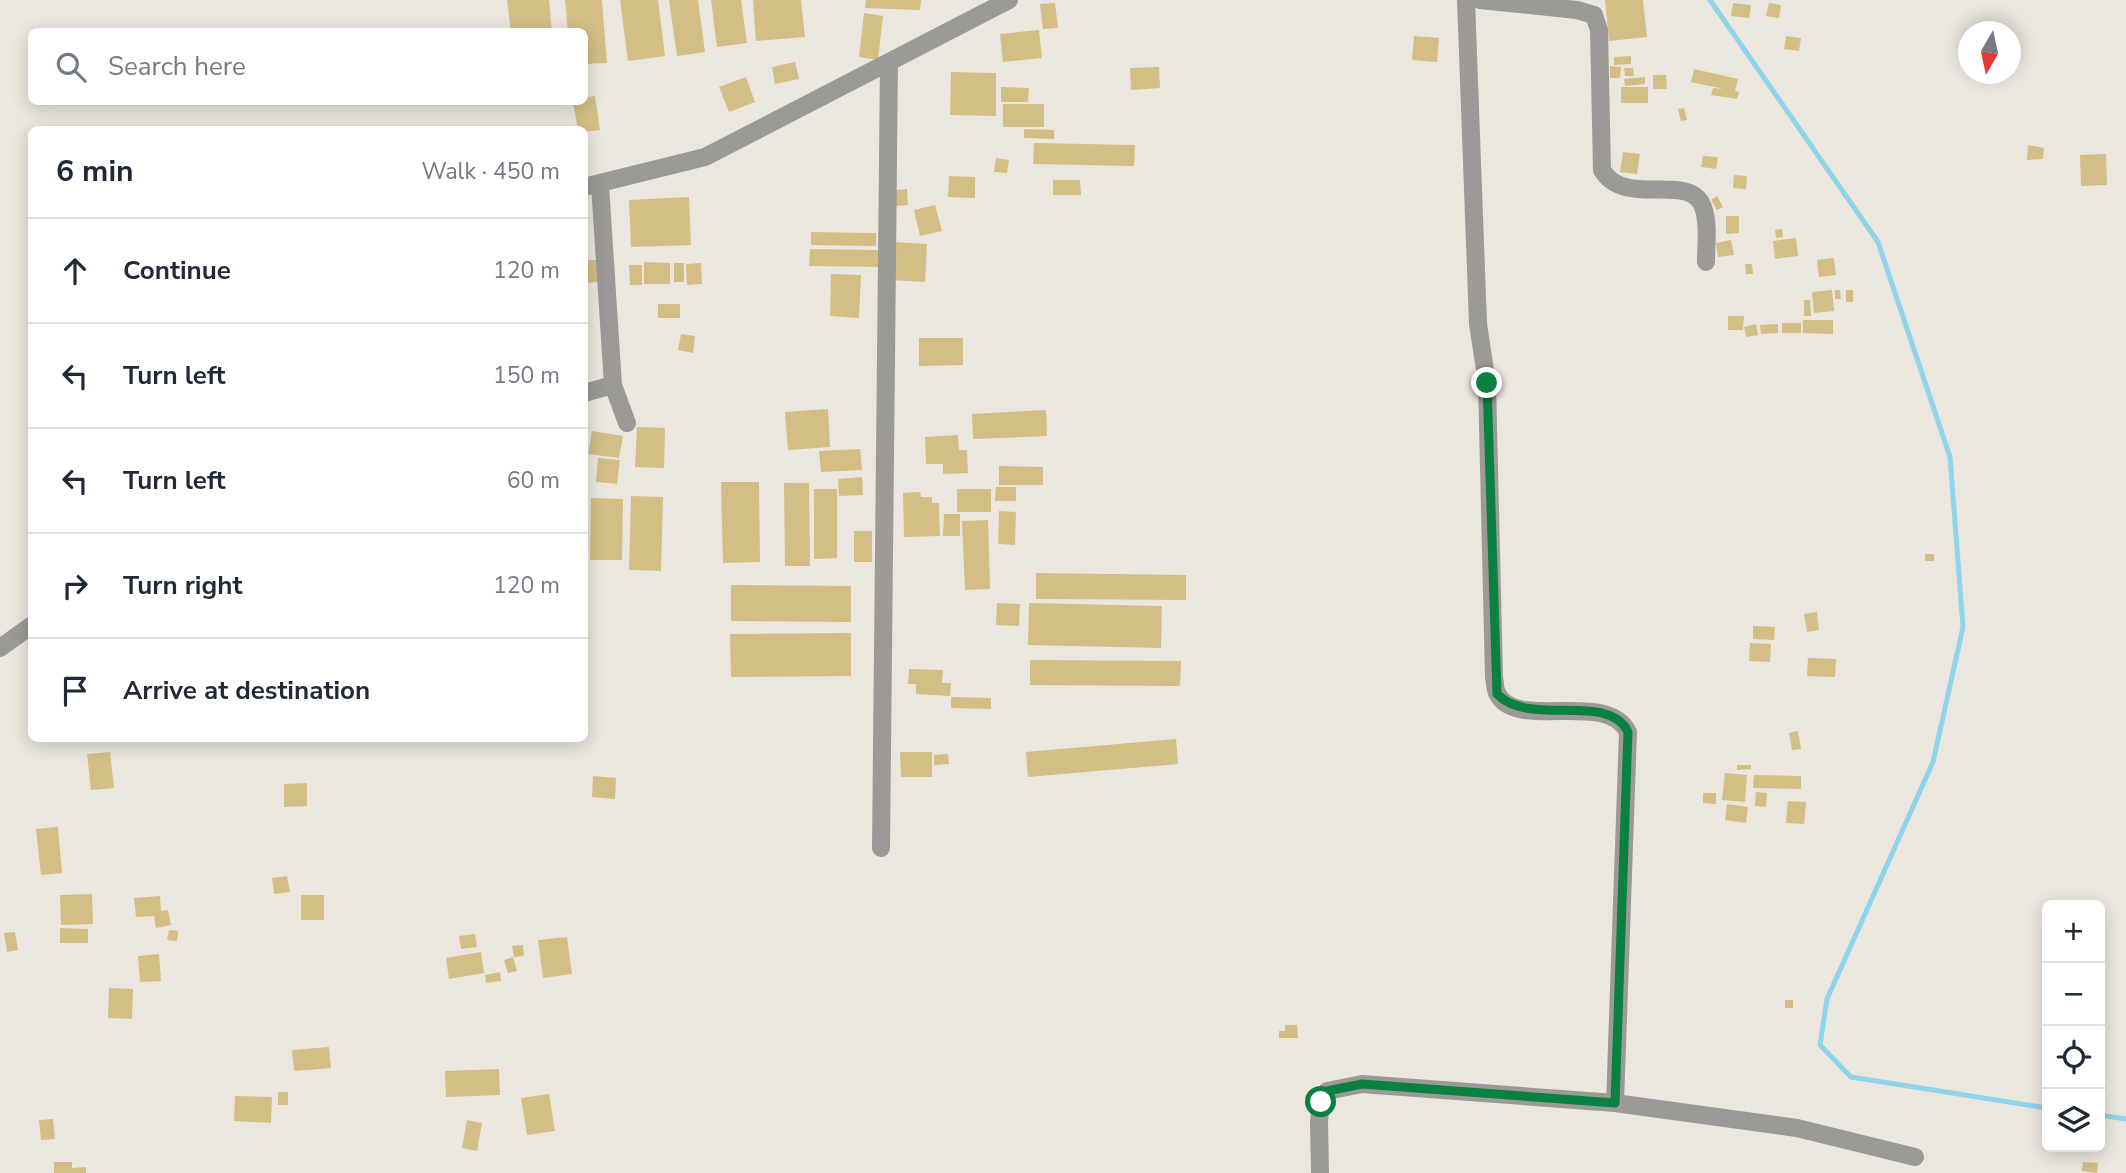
<!DOCTYPE html>
<html lang="en">
<head>
<meta charset="utf-8">
<style>
	:root { --surface:#fff; --page:#f2f2f3; --text:#1f2937; --muted:#747a83; --line:#e0e1e3 }
	body { margin:0; font-family:"Nunito Sans",sans-serif; background:var(--page); color:var(--text) }
	.controls { position:absolute; right:21px; bottom:21px; display:grid; overflow:hidden; border-radius:10px; box-shadow:0 4px 18px #0003 }
	.controls button { width:63px; height:63px; display:grid; place-items:center; padding:0; border:0; border-bottom:2px solid var(--line); background:var(--surface); color:var(--text); font:35px sans-serif }
	.compass { position:absolute; left:1958px; top:21px; width:63px; height:63px; border-radius:50%; background:var(--surface); box-shadow:0 4px 18px #0003; rotate:189deg }
	.stop { position:absolute; width:21px; height:21px; margin:-16px; border:5px solid #0b8043; border-radius:50%; background:#fff }
	.stop.end { background:#0b8043; border-color:#fff; box-shadow:0 2px 7px #0008 }
	.list { margin:0; padding:0; list-style:none }
	h2 { display:flex; justify-content:space-between; align-items:center; height:91px; margin:0; padding:0 28px; font-size:30px }
	h2 small { font-size:23px; font-weight:400; color:var(--muted) }
	.list li { display:grid; grid-template-columns:46px 1fr auto; gap:21px; align-items:center; box-sizing:border-box; height:105px; padding:0 28px; border-top:2px solid var(--line) }
	.list b { display:block; font-size:26px; white-space:nowrap }
	.list em { font-size:23px; font-style:normal; color:var(--muted) }
	.icon { flex:none; width:38px; height:38px; fill:none; stroke:currentColor; stroke-width:2; stroke-linecap:round; stroke-linejoin:round }
	.map { position:relative; flex:none; width:2126px; height:1173px; overflow:hidden }
	.search { position:absolute; background:var(--surface); box-shadow:0 4px 18px #0003; left:28px; top:28px; width:560px; height:77px; display:flex; align-items:center; gap:18px; box-sizing:border-box; padding:0 24px; border-radius:10px; color:var(--muted); font-size:26px }
	.panel { position:absolute; background:var(--surface); box-shadow:0 4px 18px #0003; left:28px; top:126px; width:560px; height:616px; border-radius:10px }
	.map>svg:first-child { display:block }
	.lines { fill:none; stroke-linecap:round; stroke-linejoin:round }
	.stream { stroke:#8ed4eb; stroke-width:5 }
	.building { fill:#d3be86 }
	.minor { stroke:#9b9a96; stroke-width:18 }
	.route { stroke:#0b8043; stroke-width:9 }
</style>
</head>
<body>
<div class="map">
<svg width="2126" height="1173" viewBox="0 0 2126 1173">
	<rect width="100%" height="100%" fill="#ebe7de"/>
	<g class="lines">
		<path class="stream" d="M1710 0 1878 242 1950 457 1963 627 1933 762 1827 999 1820 1045 1851 1077 2047 1108
			M2100 1115 2126 1119"/>
	</g>
	<path class="building" d="M507 0H549L552 32H511Z
		M565 0H602L607 63 584 64V32H568Z
		M620 0H658L665 56 628 61Z
		M669 0H698L705 52 677 56Z
		M711 0H741L747 43 717 47Z
		M753 0H801L805 37 756 41Z
		M866 0H921L920 10 865 8Z
		M1605 0H1643L1647 37 1609 41Z
		M1055 3 1058 28 1043 29 1040 4Z
		M1733 3 1751 5 1749 18 1731 16Z
		M1769 3 1781 5 1779 18 1766 16Z
		M864 13 883 16 878 60 859 57Z
		M1039 30 1042 58 1003 62 1000 34Z
		M1414 36 1439 38 1437 62 1412 60Z
		M1786 36 1801 38 1799 51 1784 49Z
		M1631 56V64L1614 65V57Z
		M795 62 799 79 775 84 772 67Z
		M1610 66 1621 67 1620 78H1610Z
		M1159 67 1160 88 1131 90 1130 68Z
		M1624 68H1633L1634 76H1625Z
		M1694 69 1738 79 1735 91 1739 92 1737 99 1711 95 1713 88 1724 89 1691 82Z
		M951 72 996 73V116L950 115Z
		M1653 75H1666L1667 89H1653Z
		M746 77 755 102 729 112 719 87Z
		M1645 77V84L1625 86 1624 79Z
		M1001 87 1029 88 1028 102H1001Z
		M1621 87H1648V103H1621Z
		M595 96 600 130 584 132V130H578L573 102H584V98Z
		M1003 104H1044V127H1003Z
		M1684 108 1687 120 1681 121 1678 109Z
		M1024 129 1054 130V139L1024 138Z
		M1034 143 1135 145 1134 166 1033 164Z
		M2028 145 2044 148 2043 159 2027 160Z
		M1623 152 1640 154 1637 174 1620 172Z
		M2106 154 2107 185 2081 186 2080 155Z
		M1703 156 1718 157 1716 169 1701 167Z
		M996 158 1009 160 1007 173 994 172Z
		M1734 175 1747 176 1746 189 1733 188Z
		M949 176 975 177V198L948 197Z
		M1053 180H1080L1081 195H1053Z
		M907 189 908 205 896 206 895 190Z
		M1717 196 1723 207 1717 210 1711 200Z
		M689 197 691 245 631 247 629 200Z
		M935 205 942 231 920 236 914 210Z
		M1726 216H1739V233L1726 234Z
		M1782 229 1783 237 1776 238 1775 230Z
		M811 232 876 233V246L811 245Z
		M1796 238 1798 256 1775 259 1773 241Z
		M1731 240 1734 255 1718 257 1716 243Z
		M893 242 927 244 925 282 891 280Z
		M810 249 880 250V267L809 266Z
		M1834 258 1836 275 1819 277 1817 260Z
		M584 260H599V282L584 283Z
		M644 262 670 263V284H644Z
		M674 263H684V282H674Z
		M701 263 702 284 687 285 686 264Z
		M1745 264H1752L1753 274H1746Z
		M629 265H642V285H630Z
		M831 274 861 275 859 318 830 316Z
		M1832 290 1834 311 1814 313 1812 292Z
		M1835 290H1840L1841 299H1835Z
		M1846 290H1853V302H1846Z
		M1804 300H1810L1811 316H1804Z
		M658 304H680V318H658Z
		M1728 316H1744L1743 330H1728Z
		M1803 320H1833V334L1803 333Z
		M1782 323H1801V333H1782Z
		M1756 324 1758 335 1746 337 1744 327Z
		M1778 324V333L1761 334 1760 325Z
		M681 334 695 336 693 353 678 350Z
		M919 338H963V365L919 366Z
		M828 409 830 447 788 450 785 412Z
		M1046 410 1047 436 973 439 972 414Z
		M637 427 665 428 664 468 635 467Z
		M592 431 623 436 619 458 588 454Z
		M958 435 959 450H967L968 473 943 474V464H926L925 437Z
		M860 449 862 470 821 472 819 451Z
		M598 458 620 460 617 484 596 482Z
		M999 466 1043 467V485H999Z
		M862 477 863 495 839 496 838 479Z
		M721 482H759L760 562 723 563Z
		M784 483H809L810 566H785Z
		M996 487H1016V501H995Z
		M814 489H837V558L814 559Z
		M957 489H991V512H957Z
		M920 492 921 497H932V503H939L940 536 904 537 903 493Z
		M631 496 663 497 661 571 629 570Z
		M591 498 623 499 622 560H590Z
		M999 511 1016 512 1015 545 998 544Z
		M944 514H960V536H943Z
		M988 520 990 589 965 590 962 521Z
		M854 531H872V562H854Z
		M1925 554H1934V561H1925Z
		M1036 573 1186 575V600L1036 599Z
		M731 585 851 586V622L731 621Z
		M997 603 1020 604 1019 626 996 625Z
		M1029 603 1162 606 1161 648 1028 645Z
		M1817 612 1819 630 1807 632 1804 614Z
		M1753 626 1775 627 1774 640 1753 639Z
		M851 633V676L731 677 730 634Z
		M1750 643 1771 644 1770 662 1749 661Z
		M1808 658 1836 659 1835 677 1807 676Z
		M1030 660 1181 661 1180 686 1030 685Z
		M909 669 943 670 942 683H951L950 696 916 694V684H908Z
		M951 697 991 698V709L951 708Z
		M1798 731 1801 749 1792 750 1789 733Z
		M159 738H178L179 741 160 742Z
		M1176 739 1178 764 1028 777 1026 752Z
		M110 752 114 788 91 790 87 754Z
		M900 752H932V777H901Z
		M948 754 949 764 934 765V755Z
		M1737 765H1751V769L1737 770Z
		M1725 773 1747 775 1745 802 1722 800Z
		M1754 775 1801 776V789L1753 788Z
		M593 776 616 778 615 799 592 797Z
		M307 783V806L284 807V784Z
		M1756 792 1767 793 1766 807 1755 806Z
		M1703 793H1716V804L1703 803Z
		M1788 801 1806 802 1804 824 1786 823Z
		M1727 804 1748 807 1746 823 1725 820Z
		M58 827 62 873 41 875 36 829Z
		M287 876 290 892 274 894 272 878Z
		M92 894 93 924 61 925 60 895Z
		M301 895H324V920H301Z
		M160 896 161 911 168 910 171 925 156 928 154 916 136 917 134 898Z
		M60 928 88 929V943H60Z
		M169 930 178 931 177 941 167 940Z
		M15 932 18 950 7 952 4 933Z
		M475 934 477 947 461 949 459 936Z
		M567 937 572 974 543 978 538 940Z
		M523 945 524 956 514 957 512 946Z
		M481 952 484 973 449 979 446 958Z
		M159 954 161 981 140 982 138 956Z
		M513 957 517 971 508 973 504 960Z
		M500 972 501 981 486 983 485 975Z
		M109 988 133 989 132 1019 108 1018Z
		M1785 1000H1793V1008H1785Z
		M1285 1025H1297L1298 1038H1279V1031H1285Z
		M329 1047 331 1068 294 1071 292 1050Z
		M499 1069 500 1095 446 1097 445 1071Z
		M278 1092H288V1105H278Z
		M549 1094 555 1131 527 1135 521 1098Z
		M235 1096 272 1097 271 1123 234 1121Z
		M53 1119 55 1139 41 1140 39 1120Z
		M467 1120 482 1123 477 1151 462 1148Z
		M54 1162H72V1168L86 1167V1173H54Z
		M2083 1162 2098 1163 2097 1173 2082 1171Z"/>
	<g class="lines">
		<path class="minor" d="M1466 0 1478 324 1487 383 1494 677C1495 682 1495 689 1497 693 1515 732 1606 689 1628 732L1615 1103
			M1480 0 1577 10 1594 15 1599 30 1602 170C1625 209 1690 171 1703 207 1709 224 1706 244 1706 262
			M600 185 613 385 627 423
			M584 187 705 157 1009 0
			M584 393 613 385
			M0 648 32 625
			M881 848 889 62
			M1320 1173 1319 1121 1321 1103 1327 1091 1362 1084 1615 1103 1797 1128 1915 1157"/>
	</g>
	<g class="lines">
		<path class="route" d="M1321 1102 1327 1091 1362 1084 1615 1103 1628 732C1608 691 1530 728 1497 694L1487 383"/>
	</g>
</svg>
<div class="controls">
<button>+</button>
<button>−</button>
<button><svg class="icon" aria-label="locate" viewBox="0 0 24 24"><circle cx="12" cy="12" r="6"/><path d="M12 2v4M12 18v4M2 12h4M18 12h4"/></svg></button>
<button><svg class="icon" aria-label="layers" viewBox="0 0 24 24"><path d="M12 4l9 5-9 5-9-5zM3 14l9 5 9-5"/></svg></button>
</div>
<svg class="compass" viewBox="-18 -18 36 36"><path d="M0-13l5 13h-10z" fill="#e53935"/><path d="M0 13l5-13h-10z" fill="#747a83"/></svg>
<div class="stop" style="left:1321px;top:1102px"></div>
<div class="stop end" style="left:1487px;top:383px"></div>
<div class="search"><svg class="icon" aria-label="search" viewBox="0 0 24 24"><circle cx="10" cy="10" r="6"/><path d="M15 15l6 6"/></svg>Search here</div>
<section class="panel">
<h2>6 min<small>Walk · 450 m</small></h2>
<ul class="list">
<li><svg class="icon" aria-label="ahead" viewBox="0 0 24 24"><path d="M12 20V5M6 11l6-6 6 6"/></svg><div><b>Continue</b></div><em>120 m</em></li>
<li><svg class="icon" aria-label="left" viewBox="0 0 24 24"><path d="M17 20v-9H6M10 6l-5 5 5 5"/></svg><div><b>Turn left</b></div><em>150 m</em></li>
<li><svg class="icon" aria-label="left" viewBox="0 0 24 24"><path d="M17 20v-9H6M10 6l-5 5 5 5"/></svg><div><b>Turn left</b></div><em>60 m</em></li>
<li><svg class="icon" aria-label="right" viewBox="0 0 24 24"><path d="M7 20v-9h11M14 6l5 5-5 5"/></svg><div><b>Turn right</b></div><em>120 m</em></li>
<li><svg class="icon" aria-label="arrive" viewBox="0 0 24 24"><path d="M6 21V4h12l-3 4 3 4H6"/></svg><div><b>Arrive at destination</b></div></li>
</ul>
</section>
</div>
</body>
</html>
